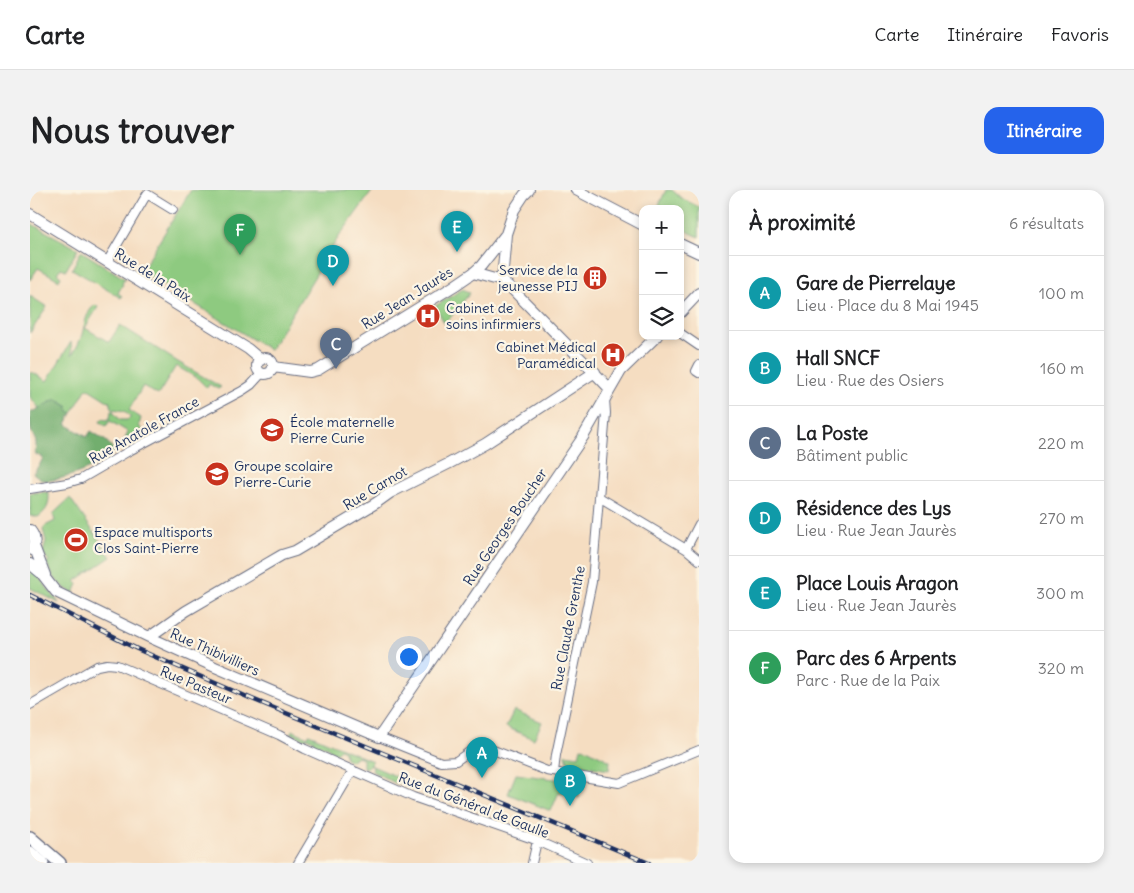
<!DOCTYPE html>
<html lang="fr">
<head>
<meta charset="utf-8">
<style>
	:root { --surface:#fff; --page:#f2f2f2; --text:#202124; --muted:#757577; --line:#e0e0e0; --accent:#2563eb }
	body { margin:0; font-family:Delius,sans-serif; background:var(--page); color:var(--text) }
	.controls { position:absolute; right:15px; top:15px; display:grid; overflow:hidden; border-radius:10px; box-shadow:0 2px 8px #0003 }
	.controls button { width:45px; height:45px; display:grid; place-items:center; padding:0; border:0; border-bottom:1px solid var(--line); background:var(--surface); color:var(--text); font:25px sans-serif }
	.you { position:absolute; left:378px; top:466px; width:18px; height:18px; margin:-12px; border:4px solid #fff; border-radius:50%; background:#1a73e8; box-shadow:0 0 0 8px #1a73e833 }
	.badge { display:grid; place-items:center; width:32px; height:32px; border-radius:50%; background:var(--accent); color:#fff; font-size:16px; font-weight:700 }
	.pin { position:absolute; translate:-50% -41px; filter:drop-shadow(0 1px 2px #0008) }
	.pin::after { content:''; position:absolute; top:26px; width:18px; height:15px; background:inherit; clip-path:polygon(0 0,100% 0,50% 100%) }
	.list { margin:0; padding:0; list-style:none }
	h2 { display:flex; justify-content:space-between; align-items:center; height:65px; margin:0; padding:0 20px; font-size:21px }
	h2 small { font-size:16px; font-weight:400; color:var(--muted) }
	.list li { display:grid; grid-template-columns:32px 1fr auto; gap:15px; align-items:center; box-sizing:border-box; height:75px; padding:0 20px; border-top:1px solid var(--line) }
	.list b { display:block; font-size:19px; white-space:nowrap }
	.list p { margin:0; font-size:16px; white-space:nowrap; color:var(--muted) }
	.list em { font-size:16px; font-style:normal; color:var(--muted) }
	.icon { flex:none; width:28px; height:28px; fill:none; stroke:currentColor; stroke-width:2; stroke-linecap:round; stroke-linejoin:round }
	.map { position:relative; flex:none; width:669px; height:673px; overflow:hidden; border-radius:15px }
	header { display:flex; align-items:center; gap:30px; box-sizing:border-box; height:70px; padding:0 25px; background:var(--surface); border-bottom:1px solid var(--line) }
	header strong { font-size:24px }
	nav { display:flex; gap:28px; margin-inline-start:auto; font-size:18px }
	.intro { display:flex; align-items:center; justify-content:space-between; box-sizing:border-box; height:120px; padding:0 30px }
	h1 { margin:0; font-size:35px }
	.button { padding:12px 22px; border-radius:15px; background:var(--accent); color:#fff; font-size:18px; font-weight:700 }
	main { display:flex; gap:30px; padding:0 30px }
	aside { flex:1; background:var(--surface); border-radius:15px; box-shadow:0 2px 8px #0003 }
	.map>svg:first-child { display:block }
	.green { fill:#8eca80; stroke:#547c6f }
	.forest { fill:#72ae6e; stroke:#466e66 }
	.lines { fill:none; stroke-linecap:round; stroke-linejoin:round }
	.minor-casing { stroke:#676c81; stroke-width:10 }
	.tertiary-casing { stroke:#676c81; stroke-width:12 }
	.secondary-casing { stroke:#676c81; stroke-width:14 }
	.minor { stroke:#fff; stroke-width:8 }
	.tertiary { stroke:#fff; stroke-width:10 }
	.secondary { stroke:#fff; stroke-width:11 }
	.rail-casing { stroke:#1b2f5e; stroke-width:4.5 }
	.rail { stroke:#fcf5e5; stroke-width:2.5; stroke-dasharray:8; stroke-linecap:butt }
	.labels { text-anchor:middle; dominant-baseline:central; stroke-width:4.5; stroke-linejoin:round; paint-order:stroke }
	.poi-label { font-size:14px; fill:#1b2f5e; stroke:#fcf5e5; text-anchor:start }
	.street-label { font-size:14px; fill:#1b2f5e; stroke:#fcf5e5 }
</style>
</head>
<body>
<header>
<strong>Carte</strong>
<nav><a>Carte</a><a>Itinéraire</a><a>Favoris</a></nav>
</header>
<div class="intro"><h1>Nous trouver</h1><a class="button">Itinéraire</a></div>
<main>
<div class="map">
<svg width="669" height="673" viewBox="0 0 669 673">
	<rect width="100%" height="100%" fill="#fcf5e5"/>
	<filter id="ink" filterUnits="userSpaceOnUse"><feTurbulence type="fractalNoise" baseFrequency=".02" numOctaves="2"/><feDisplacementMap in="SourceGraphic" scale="10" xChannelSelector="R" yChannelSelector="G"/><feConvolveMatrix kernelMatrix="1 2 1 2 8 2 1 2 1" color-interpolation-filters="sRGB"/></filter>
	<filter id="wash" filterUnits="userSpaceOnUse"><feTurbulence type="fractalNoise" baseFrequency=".0096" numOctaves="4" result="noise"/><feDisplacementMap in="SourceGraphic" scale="20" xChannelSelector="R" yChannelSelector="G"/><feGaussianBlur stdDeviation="1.12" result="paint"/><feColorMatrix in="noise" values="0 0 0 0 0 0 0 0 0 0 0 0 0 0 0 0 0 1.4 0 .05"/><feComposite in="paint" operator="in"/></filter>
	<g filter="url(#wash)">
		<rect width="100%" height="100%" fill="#f5ddc1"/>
		<path class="green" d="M161 0H343L308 48 240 160 111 81Z
			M636 0H642L651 8 669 17V47L650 38V19H627Z
			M0 33 48 59 36 80 31 78 27 83 31 86 29 90 8 78 0 90Z
			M51 61 95 89 92 93 93 94 88 103 92 106 91 108 42 79Z
			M433 99 440 103 415 134 405 116Z
			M0 106 17 117 0 143Z
			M65 115 68 117 55 138 79 152 90 135 148 172 191 197 188 199 179 194 177 198 167 188 146 176 128 205 113 196 99 220 111 228 109 235 112 241 95 249 98 242 80 231 76 236 70 232 72 229 77 230 80 228 81 221 83 220 84 223 90 230H97L100 228V226L94 221 83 219 81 215V213L57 198 42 223 37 219 39 217 26 209 9 218 0 207V182L1 183 2 182 17 191 41 152 42 165C45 160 48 155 50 150 55 139 54 123 65 115Z
			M19 302C19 314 19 319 8 327L0 326V303Z
			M40 308 81 367 45 391 48 394 44 403C30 397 23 388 17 374L16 373 19 371 13 363 16 351 13 339 15 336 25 331 23 324Z
			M4 381 29 413 0 398V384Z
			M484 520 512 532 504 549 476 537Z
			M262 540 278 547 279 544 342 571 340 575 370 588 367 594 342 581 343 577 340 575 336 578 333 577V569L327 566 321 571 315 568 314 561 310 559 306 563 299 560V558C294 555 289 556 283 553L284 550 278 548 274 549 261 543Z
			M553 557 580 571 579 580 539 573 535 564 549 566 551 558H553Z
			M486 584 548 592 549 608 543 605 542 606 529 602 521 621 478 604Z"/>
		<path class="forest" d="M26 209 39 217 37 219 42 223 36 234 57 247 61 241C70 247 81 252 84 262 77 274 26 294 12 290 9 288 6 285 3 283L10 274 13 268 4 263C9 251 4 250 1 240 0 235 0 228 0 223Z"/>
	</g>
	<g filter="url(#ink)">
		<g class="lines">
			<defs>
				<path id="minor" d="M77 72 117 4 143 20
					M650 143 669 156
					M669 175 666 181 669 183
					M0 299 37 293 51 289 99 261 212 201 221 195 232 183
					M569 307 656 359 669 370
					M656 359 669 334
					M0 515 67 476 77 474 87 475 249 545 275 559 383 607 503 649 557 673
					M349 547 411 572 426 571 443 559 453 556 517 581 589 593 669 560
					M524 582 526 565 562 392 576 223 575 209
					M268 673 323 580
					M502 673 507 651"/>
				<path id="tertiary" d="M499 0 494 5 484 20 476 44 472 91 482 99 557 175 580 199
					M546 0 613 35
					M0 24 218 159 231 170
					M650 54 669 63
					M443 83 472 91
					M650 123 669 103
					M227 176a8 8 0 1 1 16 0a8 8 0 1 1-16 0Z
					M243 177 280 182 288 180 424 96 443 83 451 76 476 44
					M0 340C5 346 6 353 2 360
					M4 356 15 385
					M0 374 12 384 26 402 119 447 185 477 349 547 553 247 591 181 627 146
					M119 447 156 421 252 365 265 361 346 313 360 303 420 273 455 254 565 182"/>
				<path id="secondary" d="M0 647 30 673
					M0 662 13 673"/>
			</defs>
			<use href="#minor" class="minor-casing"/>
			<use href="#tertiary" class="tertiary-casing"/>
			<use href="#secondary" class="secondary-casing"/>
			<use href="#minor" class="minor"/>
			<use href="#tertiary" class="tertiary"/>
			<use href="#secondary" class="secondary"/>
			<defs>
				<path id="rail" d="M0 405 107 459 222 509 619 673"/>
			</defs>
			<use href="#rail" class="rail-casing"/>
			<use href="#rail" class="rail"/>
		</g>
	</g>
	<defs>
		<symbol id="building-disc" viewBox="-11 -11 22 22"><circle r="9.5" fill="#c8321e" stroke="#fcf5e5"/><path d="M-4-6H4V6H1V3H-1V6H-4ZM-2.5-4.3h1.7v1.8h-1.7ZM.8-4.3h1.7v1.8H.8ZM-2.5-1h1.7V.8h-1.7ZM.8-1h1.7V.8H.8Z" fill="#fff"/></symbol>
		<symbol id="hospital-disc" viewBox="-11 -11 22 22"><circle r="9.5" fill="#c8321e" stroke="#fcf5e5"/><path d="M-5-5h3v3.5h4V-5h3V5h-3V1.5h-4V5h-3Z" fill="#fff"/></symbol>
		<symbol id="school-disc" viewBox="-11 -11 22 22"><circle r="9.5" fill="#c8321e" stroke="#fcf5e5"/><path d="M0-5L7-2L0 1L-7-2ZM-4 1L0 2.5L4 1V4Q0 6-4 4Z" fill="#fff"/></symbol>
		<symbol id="stadium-disc" viewBox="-11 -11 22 22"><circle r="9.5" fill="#c8321e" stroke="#fcf5e5"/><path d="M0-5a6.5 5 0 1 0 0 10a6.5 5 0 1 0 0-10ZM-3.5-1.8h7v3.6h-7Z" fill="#fff"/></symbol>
	</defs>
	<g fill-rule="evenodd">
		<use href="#building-disc" x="551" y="74" width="28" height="28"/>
		<use href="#hospital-disc" x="384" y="112" width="28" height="28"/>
		<use href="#hospital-disc" x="569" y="151" width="28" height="28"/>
		<use href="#school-disc" x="228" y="226" width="28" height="28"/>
		<use href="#school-disc" x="173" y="270" width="28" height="28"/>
		<use href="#stadium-disc" x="32" y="336" width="28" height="28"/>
	</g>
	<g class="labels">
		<g class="poi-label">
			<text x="548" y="80" text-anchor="end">Service de la<tspan x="548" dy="16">jeunesse PIJ</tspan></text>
			<text x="416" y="118">Cabinet de<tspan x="416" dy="16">soins infirmiers</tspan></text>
			<text x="566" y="157" text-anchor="end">Cabinet Médical<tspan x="566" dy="16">Paramédical</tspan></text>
			<text x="260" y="232">École maternelle<tspan x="260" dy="16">Pierre Curie</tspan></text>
			<text x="204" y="276">Groupe scolaire<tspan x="204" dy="16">Pierre-Curie</tspan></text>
			<text x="64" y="342">Espace multisports<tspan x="64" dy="16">Clos Saint-Pierre</tspan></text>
		</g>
		<g class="street-label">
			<text transform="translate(123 85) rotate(32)">Rue de la Paix</text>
			<text transform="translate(377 108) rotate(-32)">Rue Jean Jaurès</text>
			<text transform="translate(114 240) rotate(-29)">Rue Anatole France</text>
			<text transform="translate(345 298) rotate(-31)">Rue Carnot</text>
			<text transform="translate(475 337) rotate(-56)">Rue Georges Boucher</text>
			<text transform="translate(538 438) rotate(-79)">Rue Claude Grenthe</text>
			<text transform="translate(185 462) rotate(24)">Rue Thibivilliers</text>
			<text transform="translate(166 495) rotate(23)">Rue Pasteur</text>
			<text transform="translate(444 615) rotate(21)">Rue du Général de Gaulle</text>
		</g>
	</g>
</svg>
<div class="controls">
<button>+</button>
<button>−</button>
<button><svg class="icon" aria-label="layers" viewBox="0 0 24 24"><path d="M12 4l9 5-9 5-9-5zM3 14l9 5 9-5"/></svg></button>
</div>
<div class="you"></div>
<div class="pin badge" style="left:452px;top:588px;background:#0f9aa8">A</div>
<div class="pin badge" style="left:540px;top:616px;background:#0f9aa8">B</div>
<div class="pin badge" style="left:306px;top:179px;background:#5c6f8a">C</div>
<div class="pin badge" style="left:303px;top:96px;background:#0f9aa8">D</div>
<div class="pin badge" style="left:427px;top:62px;background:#0f9aa8">E</div>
<div class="pin badge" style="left:210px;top:65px;background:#2e9e5b">F</div>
</div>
<aside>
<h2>À proximité<small>6 résultats</small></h2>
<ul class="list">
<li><span class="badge" style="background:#0f9aa8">A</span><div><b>Gare de Pierrelaye</b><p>Lieu · Place du 8 Mai 1945</p></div><em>100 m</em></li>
<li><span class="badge" style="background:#0f9aa8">B</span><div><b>Hall SNCF</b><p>Lieu · Rue des Osiers</p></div><em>160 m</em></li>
<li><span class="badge" style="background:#5c6f8a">C</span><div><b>La Poste</b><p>Bâtiment public</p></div><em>220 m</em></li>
<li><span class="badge" style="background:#0f9aa8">D</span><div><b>Résidence des Lys</b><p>Lieu · Rue Jean Jaurès</p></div><em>270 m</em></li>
<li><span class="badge" style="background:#0f9aa8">E</span><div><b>Place Louis Aragon</b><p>Lieu · Rue Jean Jaurès</p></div><em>300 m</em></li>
<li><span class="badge" style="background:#2e9e5b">F</span><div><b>Parc des 6 Arpents</b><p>Parc · Rue de la Paix</p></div><em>320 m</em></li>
</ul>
</aside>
</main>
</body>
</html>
